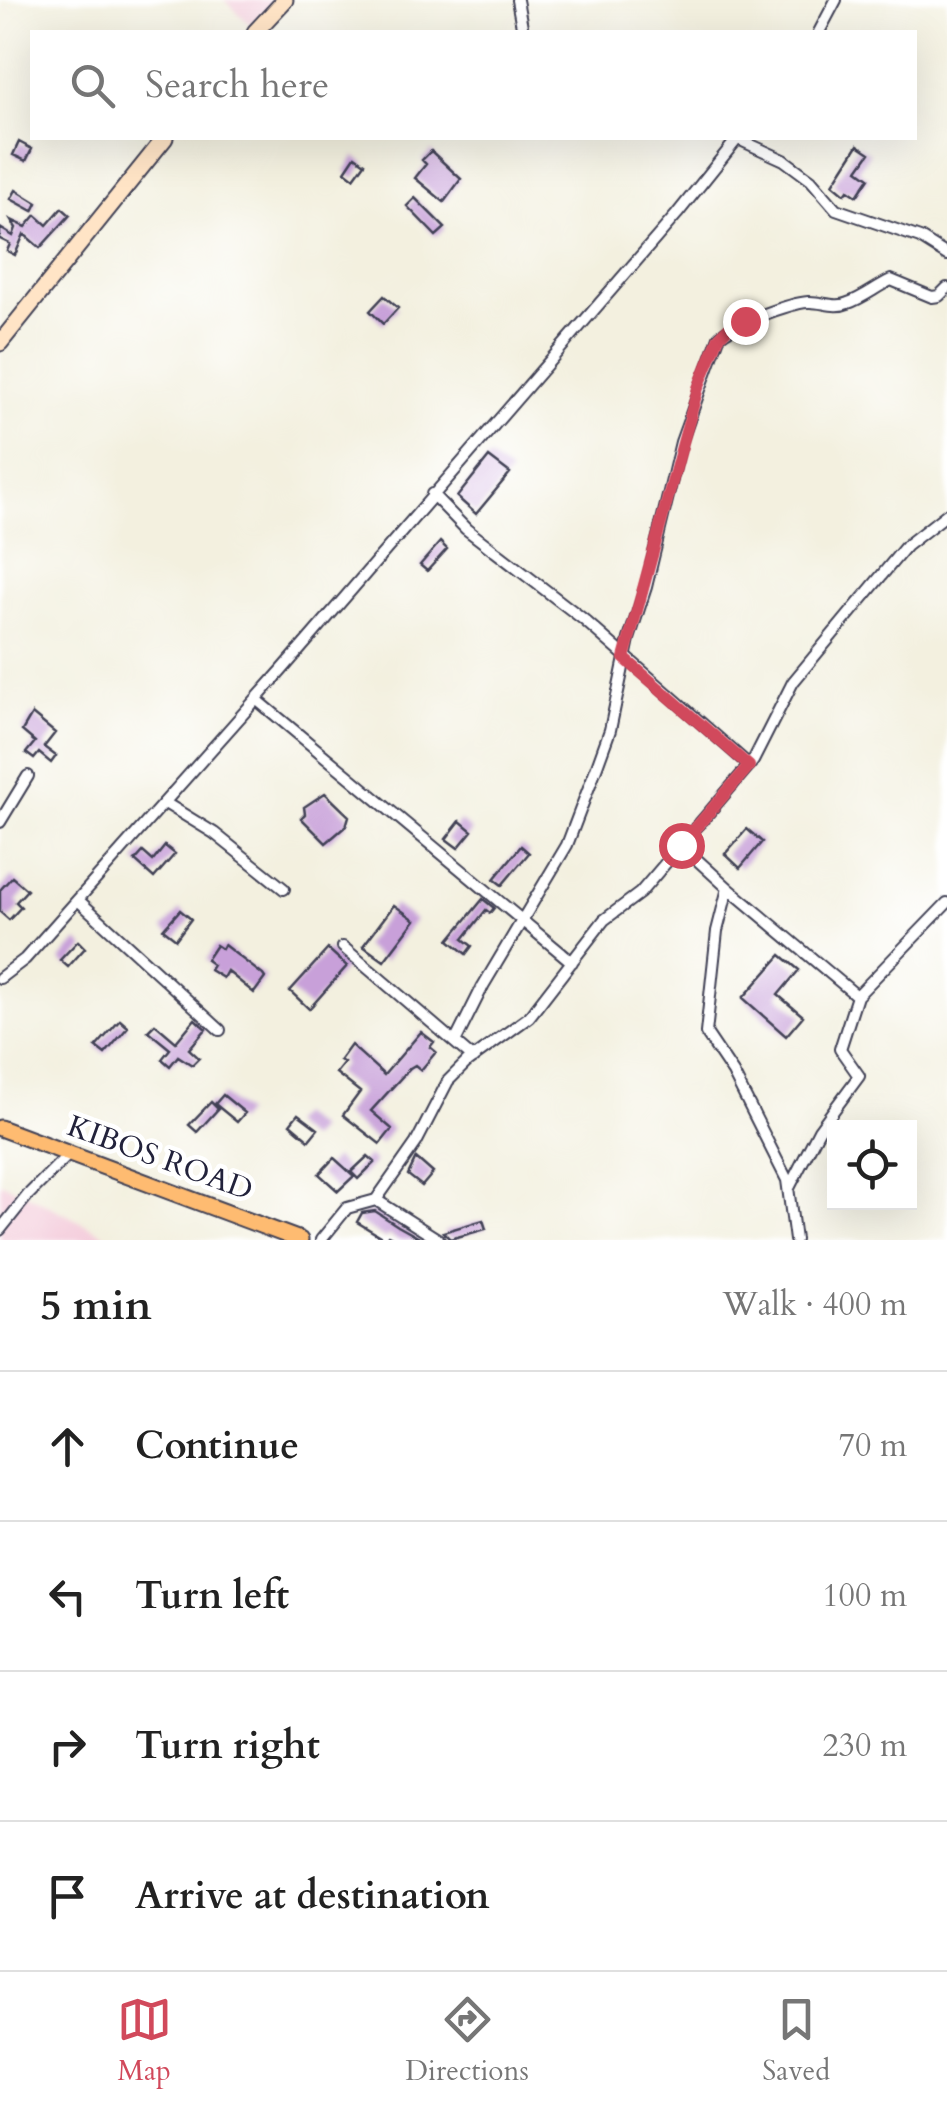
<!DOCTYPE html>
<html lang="en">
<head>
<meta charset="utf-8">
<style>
	:root { --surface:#fff; --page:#f2f2f2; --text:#222; --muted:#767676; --line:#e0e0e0; --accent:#d1495b }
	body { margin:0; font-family:Cardo,serif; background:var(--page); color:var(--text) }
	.controls { position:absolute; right:30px; bottom:30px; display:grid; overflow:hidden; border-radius:0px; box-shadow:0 10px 40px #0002 }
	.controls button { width:90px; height:90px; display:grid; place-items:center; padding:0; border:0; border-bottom:2px solid var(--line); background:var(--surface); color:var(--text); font:50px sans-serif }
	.stop { position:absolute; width:30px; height:30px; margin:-22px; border:8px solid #d1495b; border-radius:50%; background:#fff }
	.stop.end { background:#d1495b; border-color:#fff; box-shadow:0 2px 10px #0008 }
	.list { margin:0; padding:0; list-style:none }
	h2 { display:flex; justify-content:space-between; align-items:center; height:130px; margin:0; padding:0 40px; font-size:42px }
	h2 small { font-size:32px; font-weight:400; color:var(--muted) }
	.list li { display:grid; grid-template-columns:65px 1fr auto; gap:30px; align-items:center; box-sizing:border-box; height:150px; padding:0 40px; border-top:2px solid var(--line) }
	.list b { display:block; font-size:38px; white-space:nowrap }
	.list em { font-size:32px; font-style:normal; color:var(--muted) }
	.icon { flex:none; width:55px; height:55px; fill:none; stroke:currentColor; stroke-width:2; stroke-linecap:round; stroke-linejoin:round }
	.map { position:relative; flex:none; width:947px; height:1240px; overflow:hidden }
	.search { position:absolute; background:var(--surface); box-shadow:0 10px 40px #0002; left:30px; right:30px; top:30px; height:110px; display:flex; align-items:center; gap:25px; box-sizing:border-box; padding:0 35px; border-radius:0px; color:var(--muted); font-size:38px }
	.sheet { height:730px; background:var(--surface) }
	nav { display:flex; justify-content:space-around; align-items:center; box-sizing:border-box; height:140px; border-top:2px solid var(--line); background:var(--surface); font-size:28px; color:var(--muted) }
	nav a { display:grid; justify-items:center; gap:5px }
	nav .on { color:var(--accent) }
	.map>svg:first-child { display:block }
	.built { fill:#f4cfdd }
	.building { fill:#c8a0d9 }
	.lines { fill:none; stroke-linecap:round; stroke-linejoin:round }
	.minor-casing { stroke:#414154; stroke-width:14 }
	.secondary-casing { stroke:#414154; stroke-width:19 }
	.primary-casing { stroke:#414154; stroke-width:19 }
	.minor { stroke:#fff; stroke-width:10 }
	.secondary { stroke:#ffe4c6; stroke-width:15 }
	.primary { stroke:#febb71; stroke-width:15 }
	.route { stroke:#d1495b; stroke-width:12 }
	.labels { text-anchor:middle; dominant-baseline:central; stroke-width:9; stroke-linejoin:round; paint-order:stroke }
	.street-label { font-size:30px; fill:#22223b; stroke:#fff }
</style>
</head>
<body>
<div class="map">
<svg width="947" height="1240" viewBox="0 0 947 1240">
	<rect width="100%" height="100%" fill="#fff"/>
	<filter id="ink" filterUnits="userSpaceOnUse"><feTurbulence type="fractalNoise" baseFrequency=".01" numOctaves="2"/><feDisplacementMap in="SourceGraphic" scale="20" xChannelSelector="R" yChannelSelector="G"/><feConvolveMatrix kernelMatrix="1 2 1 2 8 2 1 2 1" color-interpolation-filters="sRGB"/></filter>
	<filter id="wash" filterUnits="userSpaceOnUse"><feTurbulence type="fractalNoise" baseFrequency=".0048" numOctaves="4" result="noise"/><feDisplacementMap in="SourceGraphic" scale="40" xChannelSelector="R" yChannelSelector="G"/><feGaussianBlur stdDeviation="2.25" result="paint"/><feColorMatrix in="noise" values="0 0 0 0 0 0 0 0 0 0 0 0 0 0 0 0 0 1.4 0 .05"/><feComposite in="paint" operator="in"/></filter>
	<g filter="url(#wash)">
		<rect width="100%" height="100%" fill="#f3f0df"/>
		<path class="built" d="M224 0H273L252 26Z
			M0 1182 28 1195 116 1240H0Z"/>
		<g id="blocks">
			<path class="building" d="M19 142 32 149 26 161 13 155Z
				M858 145 870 153 858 170 869 178 857 196 848 190 845 194 833 184Z
				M431 151 461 179 444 202 415 178 426 164 422 160Z
				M355 156 365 163 354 178 345 171Z
				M16 190 37 203 33 211 11 199Z
				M415 198 445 228 436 236 407 206Z
				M62 208 70 215 40 248 24 234 15 255 7 251 10 244 0 239V228L13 236 16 228 11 220 26 227 36 215 47 225Z
				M384 296 398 308 383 324 370 311Z
				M489 457 510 473 476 514 457 497Z
				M440 542 447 549 427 571 420 565Z
				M32 714 55 733 44 747 56 756 51 763 39 753 34 759 26 753 35 742 22 731Z
				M325 793 349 816 346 826 326 843 301 818 305 814 304 807Z
				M460 821 472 831 458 848 446 839Z
				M747 829 762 842 740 868 725 854Z
				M165 846 175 854 154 878 135 861 143 852 153 861Z
				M521 846 529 853 502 885 494 879Z
				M12 877 27 890 16 902 21 907 9 920 0 912V890Z
				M483 899 494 908 490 913 486 910 463 939 472 946 466 954 449 940Z
				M394 905 415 920 384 961 363 946Z
				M180 910 191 919 176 939 163 929Z
				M78 941 85 948 68 967 60 960Z
				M216 945 222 949 224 945 263 975 265 978 254 993 227 971 223 978 210 970 213 965 206 960Z
				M328 949 347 966 309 1009 290 991Z
				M781 955 799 970 778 995 803 1016 786 1036 743 998Z
				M195 1019 206 1029 189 1049 199 1058 192 1065 178 1056 170 1066 162 1059 170 1049 148 1031 155 1024 176 1042Z
				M120 1020 128 1027 105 1054 96 1047Z
				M421 1032 434 1042 430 1047 436 1052 421 1070 415 1065 410 1068 371 1111 392 1129 380 1144 343 1115 360 1092 336 1073 344 1063 340 1060 351 1045 384 1075Z
				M223 1095 245 1113 237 1122 215 1104Z
				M211 1102 218 1109 197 1132 189 1125Z
				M298 1114 318 1129 309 1140 290 1124Z
				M368 1156 375 1162 358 1179 351 1172Z
				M334 1158 354 1176 338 1191 319 1174Z
				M416 1158 433 1173 422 1186 408 1175Z
				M375 1211 398 1226 423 1240H398L388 1235 385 1239 357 1222 362 1213Z
				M483 1220 486 1229 450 1239 443 1232Z"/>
		</g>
	</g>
	<g filter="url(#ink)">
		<use href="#blocks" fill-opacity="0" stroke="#414154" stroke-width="2.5"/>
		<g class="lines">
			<defs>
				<path id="minor" d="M517 0 523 32
					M819 32 836 0
					M736 138 784 160 811 180 836 209 920 238 947 255
					M432 494 466 529 583 619 749 765
					M256 699 572 962
					M165 803 214 833 284 889
					M0 822 28 776
					M681 845 728 888 717 931 706 1033 733 1073 787 1180 795 1240
					M728 888 857 996
					M78 900 220 1030
					M343 947 473 1058
					M0 978 25 959 282 670 677 214 738 138
					M455 1042 483 986 567 845 597 766 610 730 629 639 646 587 681 442 719 337C730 325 791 303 808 302 822 301 834 309 848 303 863 298 876 287 891 280L932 297 939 296 947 288
					M789 1188 819 1130 859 1076 840 1049 857 996 947 903
					M376 1200 439 1240
					M0 1230 28 1195 69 1154
					M321 1240 347 1208 376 1200 416 1143 448 1081 467 1062 529 1017 604 920 640 893 753 761 793 682 906 546 947 514"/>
				<path id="secondary" d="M255 32 285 0
					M0 343 165 138"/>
				<path id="primary" d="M0 1128 300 1240"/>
			</defs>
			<use href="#minor" class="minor-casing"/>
			<use href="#secondary" class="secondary-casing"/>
			<use href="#primary" class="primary-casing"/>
			<use href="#minor" class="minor"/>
			<use href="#secondary" class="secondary"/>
			<use href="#primary" class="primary"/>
		</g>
	</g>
	<g class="lines" filter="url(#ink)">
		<path class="route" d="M681 845 749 766 624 658 698 388 719 337 728 328 745 321"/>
	</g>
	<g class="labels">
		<g class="street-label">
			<text transform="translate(160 1158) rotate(20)">KIBOS ROAD</text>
		</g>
	</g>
</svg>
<div class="controls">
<button><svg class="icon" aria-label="locate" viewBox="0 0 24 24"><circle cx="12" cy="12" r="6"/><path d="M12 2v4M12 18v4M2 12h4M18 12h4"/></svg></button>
</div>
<div class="stop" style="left:681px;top:845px"></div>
<div class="stop end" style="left:745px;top:321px"></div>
<div class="search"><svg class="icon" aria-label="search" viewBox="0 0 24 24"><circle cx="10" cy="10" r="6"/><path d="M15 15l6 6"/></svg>Search here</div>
</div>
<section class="sheet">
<h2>5 min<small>Walk · 400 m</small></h2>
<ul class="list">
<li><svg class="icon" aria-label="ahead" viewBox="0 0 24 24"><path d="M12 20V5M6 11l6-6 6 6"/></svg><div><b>Continue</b></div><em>70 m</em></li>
<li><svg class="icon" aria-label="left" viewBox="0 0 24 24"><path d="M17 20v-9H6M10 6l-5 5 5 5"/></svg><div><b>Turn left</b></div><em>100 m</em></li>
<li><svg class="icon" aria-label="right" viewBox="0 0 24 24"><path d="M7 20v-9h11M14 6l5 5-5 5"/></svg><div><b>Turn right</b></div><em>230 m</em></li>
<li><svg class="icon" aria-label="arrive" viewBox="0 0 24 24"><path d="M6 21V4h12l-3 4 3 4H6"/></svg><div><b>Arrive at destination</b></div></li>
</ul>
</section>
<nav>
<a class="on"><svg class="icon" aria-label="map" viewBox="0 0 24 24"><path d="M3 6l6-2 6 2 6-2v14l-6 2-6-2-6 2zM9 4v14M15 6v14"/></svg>Map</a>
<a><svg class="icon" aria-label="directions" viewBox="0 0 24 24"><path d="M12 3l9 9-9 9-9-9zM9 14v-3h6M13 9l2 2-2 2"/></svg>Directions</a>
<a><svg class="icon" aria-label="saved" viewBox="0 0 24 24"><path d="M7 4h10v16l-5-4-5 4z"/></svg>Saved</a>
</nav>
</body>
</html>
